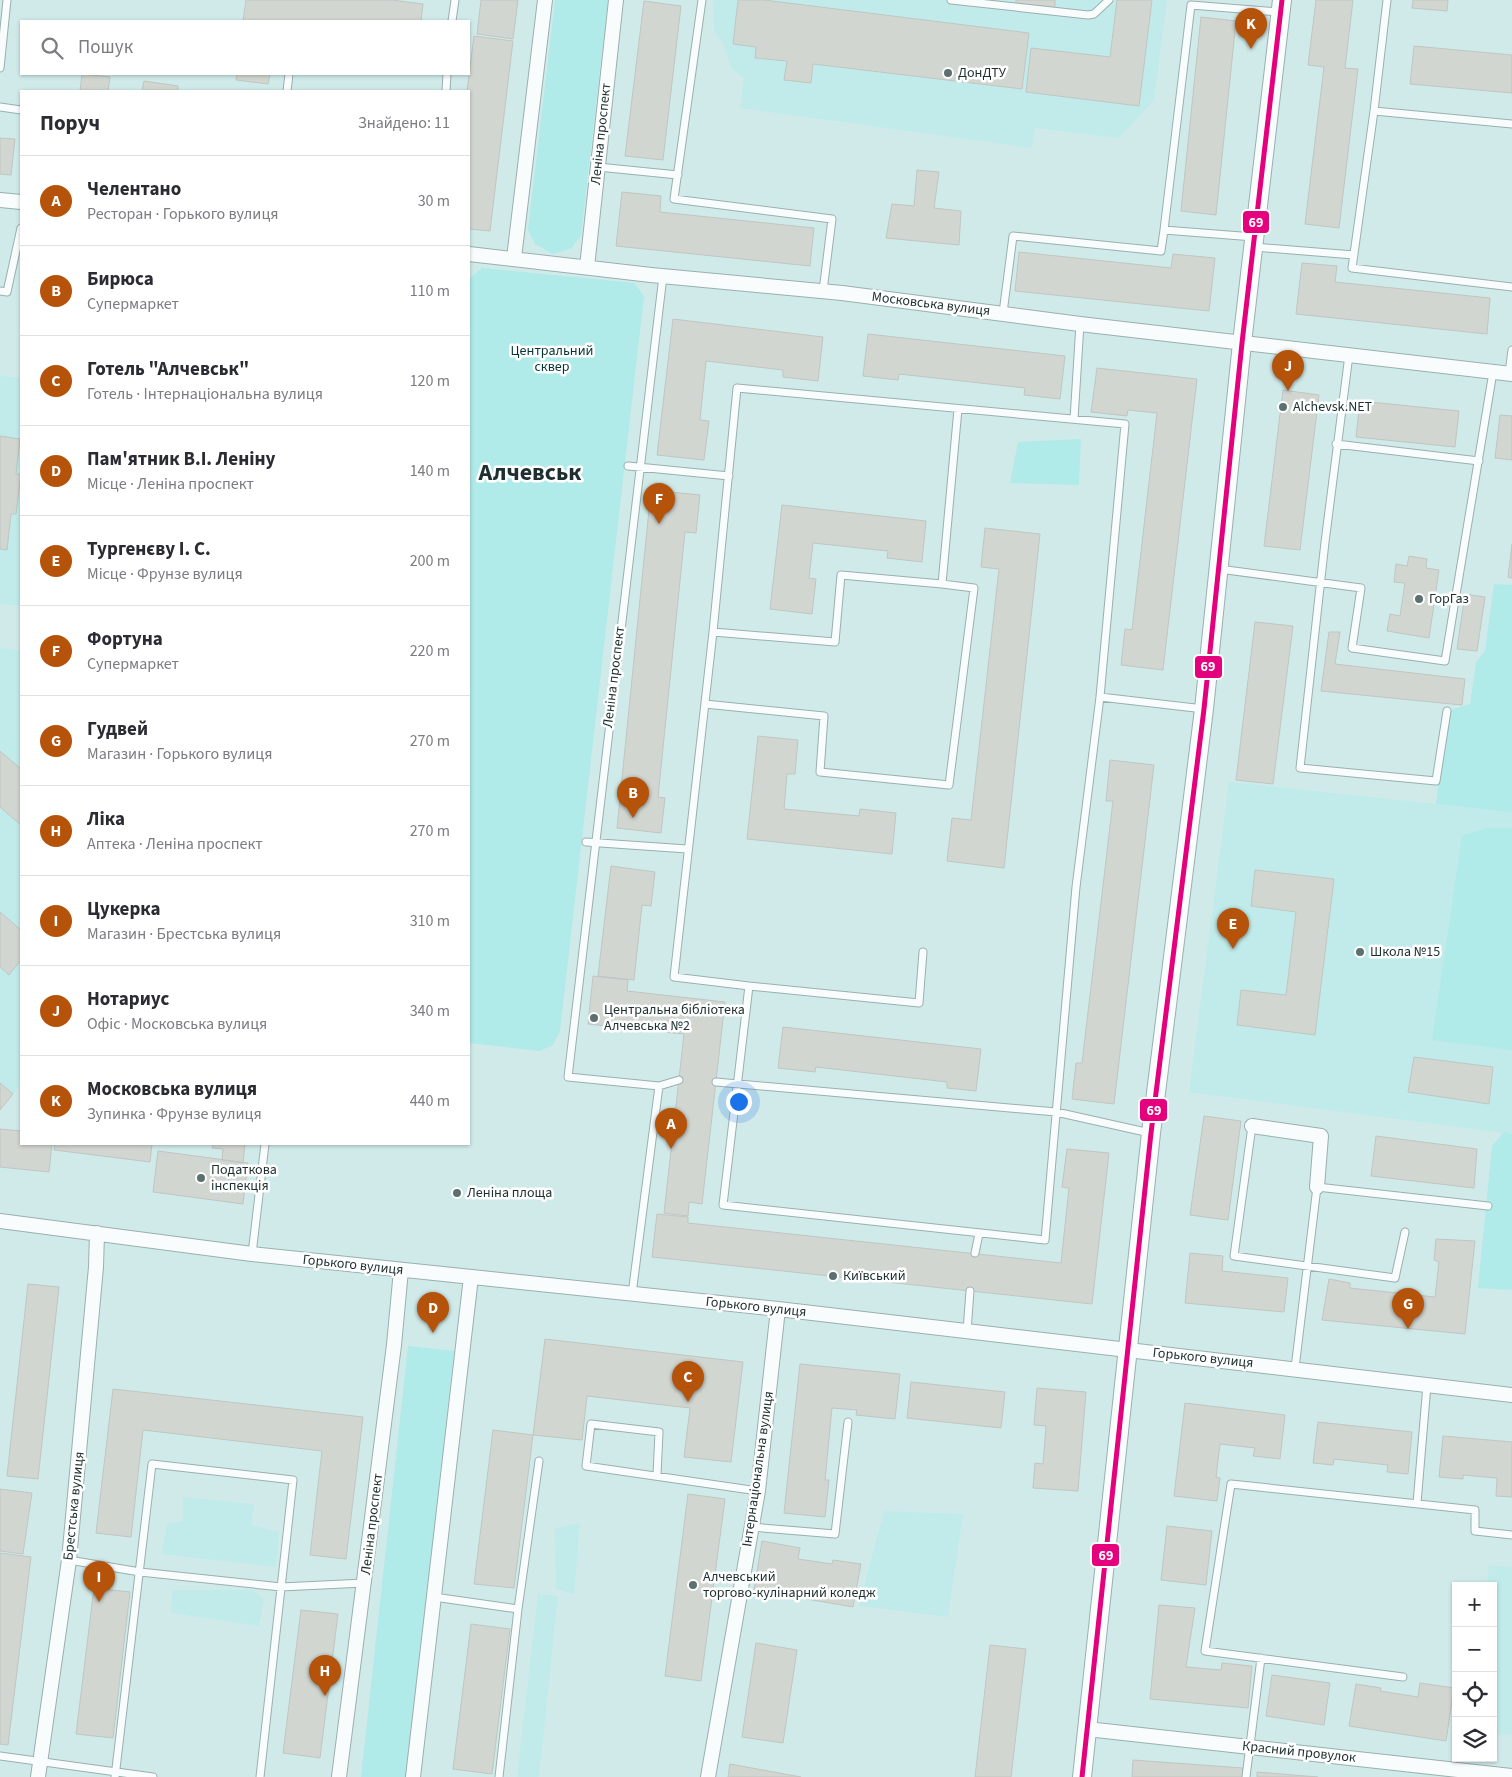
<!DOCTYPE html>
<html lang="uk">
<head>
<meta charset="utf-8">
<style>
	:root { --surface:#fff; --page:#f2f2f3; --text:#2b2b33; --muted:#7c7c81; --line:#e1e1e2; --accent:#b45309 }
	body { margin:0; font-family:"Source Sans 3",sans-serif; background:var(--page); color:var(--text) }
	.controls { position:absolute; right:15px; bottom:15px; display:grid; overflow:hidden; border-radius:0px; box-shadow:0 1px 4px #0004 }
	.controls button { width:45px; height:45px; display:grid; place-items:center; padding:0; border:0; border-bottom:1px solid var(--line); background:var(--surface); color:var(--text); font:25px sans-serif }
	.you { position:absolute; left:738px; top:1101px; width:18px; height:18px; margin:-12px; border:4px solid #fff; border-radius:50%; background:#1a73e8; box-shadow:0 0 0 8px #1a73e833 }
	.badge { display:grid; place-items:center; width:32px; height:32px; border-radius:50%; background:var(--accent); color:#fff; font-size:16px; font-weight:700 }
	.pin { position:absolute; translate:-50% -41px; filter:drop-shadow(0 1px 2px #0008) }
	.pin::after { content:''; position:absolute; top:26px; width:18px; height:15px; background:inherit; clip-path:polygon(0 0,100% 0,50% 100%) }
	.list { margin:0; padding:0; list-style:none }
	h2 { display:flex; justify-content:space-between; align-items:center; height:65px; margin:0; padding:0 20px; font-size:21px }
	h2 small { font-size:16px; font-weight:400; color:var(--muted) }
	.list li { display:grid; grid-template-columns:32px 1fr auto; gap:15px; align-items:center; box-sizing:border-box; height:90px; padding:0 20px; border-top:1px solid var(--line) }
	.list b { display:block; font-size:19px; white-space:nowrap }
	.list p { margin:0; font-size:16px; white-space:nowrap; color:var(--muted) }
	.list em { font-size:16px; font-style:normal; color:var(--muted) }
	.icon { flex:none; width:28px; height:28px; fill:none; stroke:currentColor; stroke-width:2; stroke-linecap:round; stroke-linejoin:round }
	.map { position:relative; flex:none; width:1512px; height:1777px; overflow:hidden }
	.search { position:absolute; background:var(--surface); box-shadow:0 1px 4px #0004; left:20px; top:20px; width:450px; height:55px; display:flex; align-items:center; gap:12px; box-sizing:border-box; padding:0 18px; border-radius:0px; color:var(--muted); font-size:19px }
	.panel { position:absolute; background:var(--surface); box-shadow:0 1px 4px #0004; left:20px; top:90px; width:450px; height:1055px; border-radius:0px }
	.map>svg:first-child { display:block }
	.built { fill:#c0ebea }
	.green { fill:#b0eae9 }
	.building { fill:#d1d6d1; stroke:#c0c6c1 }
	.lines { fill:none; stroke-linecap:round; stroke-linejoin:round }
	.service-casing { stroke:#9bafaf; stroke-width:9 }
	.minor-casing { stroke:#9bafaf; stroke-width:16 }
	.tertiary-casing { stroke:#9bafaf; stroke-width:20 }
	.service { stroke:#f8fcfc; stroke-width:7 }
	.minor { stroke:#f8fcfc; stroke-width:14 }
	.tertiary { stroke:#f8fcfc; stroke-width:18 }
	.bus-1-casing { stroke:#fff; stroke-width:9 }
	.bus-1 { stroke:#e5007d; stroke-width:5 }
	.poi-dot { fill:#5c7070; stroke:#fff; stroke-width:2 }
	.labels { text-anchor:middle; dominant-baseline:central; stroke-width:5; stroke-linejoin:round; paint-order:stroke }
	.poi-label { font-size:14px; fill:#1d2f2f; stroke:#fff; text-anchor:start }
	.street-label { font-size:14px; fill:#1d2f2f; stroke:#fff }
	.park-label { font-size:14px; fill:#063535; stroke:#fff }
	.town-label { font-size:24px; font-weight:bold; fill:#1d2f2f; stroke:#fff }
	.line-badge { stroke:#fff; stroke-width:2 }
	.badge-label { font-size:14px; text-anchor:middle; font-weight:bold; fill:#fff }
</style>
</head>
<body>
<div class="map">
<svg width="1512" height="1777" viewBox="0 0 1512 1777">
	<rect width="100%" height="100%" fill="#d0eaea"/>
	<path class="built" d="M713 0H1167L1154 100 1119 138 1035 128 1032 148 740 108 744 78 732 69 723 43 714 30Z
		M0 376 21 378V606L0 604Z
		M0 648 21 651V1084L0 1110Z
		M1229 782 1512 812V1134L1189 1092Z
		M183 1497 254 1504 251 1525 279 1532 276 1567 162 1554 167 1523 183 1521Z
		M884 1511 963 1514 948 1617 859 1606Z
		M580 1523 574 1594 556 1589 555 1528Z
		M1489 1565 1512 1567V1735L1493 1733V1586H1487Z
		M172 1590H252L264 1599 259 1626 171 1613Z
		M538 1594 558 1596 539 1777H517Z"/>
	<path class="green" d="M555 0H608L581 235 572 248 553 254 535 244 528 230Z
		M482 268 634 283 644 296 560 1031 553 1045 540 1051 469 1043V279Z
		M1081 439 1079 485 1010 483 1018 442Z
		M1494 584 1512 585V812L1436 804 1447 711 1470 704 1476 662 1485 651Z
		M1487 828H1512V1050L1432 1040 1462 836Z
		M1504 1132 1512 1134V1290L1478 1288 1492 1146Z
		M408 1346 454 1351 406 1777H361Z"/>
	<path class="building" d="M246 0H392L423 4 421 21H243Z
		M481 0H518L513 39 477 34Z
		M738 0H764L1029 33 1022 89 813 64 811 83 784 80 787 61 755 58 756 47 733 44Z
		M1016 0H1055V8L1016 4Z
		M1117 0H1152L1139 106 1026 92 1031 48 1110 57Z
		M1316 0H1353L1345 68 1358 69 1339 228 1305 224 1324 67 1308 65Z
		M1413 0H1448L1447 11 1412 8Z
		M644 1 681 6 663 160 625 156Z
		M1201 17 1236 21 1216 215 1181 211Z
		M474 36 513 41 490 231 469 229 467 91Z
		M1414 46 1512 55V93L1410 84Z
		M82 74 110 77 108 91H80Z
		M237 74H270L268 84 236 80Z
		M144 81 178 86V91H142Z
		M0 138 15 139 11 175 0 174Z
		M917 170 939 172 934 208 961 211 959 245 886 238 892 204 914 206Z
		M622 192 661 196 660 212 814 228 810 266 616 246Z
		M1019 252 1171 268 1173 254 1215 258 1209 311 1015 291Z
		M1302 263 1337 266 1335 282 1490 298 1487 334 1296 314Z
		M673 319 823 337 818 381 783 377V370L706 361 700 420 709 421 704 460 657 455Z
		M868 334 1065 356 1060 399 1024 395 1025 388 899 374 898 380 863 376Z
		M1097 368 1197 379 1163 670 1121 665 1125 629 1132 630 1157 413 1128 410 1127 416 1091 412Z
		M1283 390 1319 395 1300 550 1264 546Z
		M1360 401 1459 411 1455 447 1356 437Z
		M1500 415 1512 416V460L1495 458Z
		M0 436 20 439 16 474H21L16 514H11L7 550 0 549Z
		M651 490 700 495 696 533 685 532 658 797 665 798 661 833 617 828Z
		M782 505 926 521 922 562 887 558 888 551 813 543 809 578 816 579 812 614 770 609Z
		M985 528 1040 534 1004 868 947 861 952 818 971 820 999 569 981 567Z
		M1512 544V578L1508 577Z
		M1409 556 1427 559 1426 568 1439 570 1429 638 1387 631 1390 614 1400 616 1405 583 1394 582 1396 564 1407 566Z
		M1465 594 1485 597 1477 651 1457 649Z
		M1255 622 1293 626 1273 784 1236 780Z
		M1329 632H1340L1335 664 1465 679 1462 705 1321 691Z
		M758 736 798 740 795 774H787L784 809 859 816 860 809 896 813 892 854 747 839Z
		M0 751 21 769V825L0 807Z
		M1110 760 1154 765 1114 1104 1072 1099 1076 1063H1082L1113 801H1106Z
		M611 866 655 872 651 906 642 905 634 980 598 976Z
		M1255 870 1334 879 1315 1035 1237 1025 1241 990 1286 995 1296 912 1251 906Z
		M0 912 21 930V960L9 975 0 967Z
		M593 976 628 980 627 991 725 1002 702 1204 689 1202 688 1216 664 1213 684 1034 588 1024Z
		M783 1027 981 1049 976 1091 947 1088V1082L816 1067 815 1072 778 1068Z
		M1414 1057 1493 1067 1489 1104 1408 1092Z
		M0 1083 13 1094 0 1110Z
		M1204 1116 1241 1121 1228 1220 1190 1215Z
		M0 1129 21 1131V1144H52L49 1172 0 1167Z
		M1376 1136 1477 1149 1474 1188 1371 1176Z
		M55 1144H152L150 1162 54 1150Z
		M213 1144H245L243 1163 222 1160 223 1149 212 1148Z
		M1067 1149 1109 1153 1092 1304 652 1257 657 1214 688 1217V1223L1061 1263 1069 1188 1062 1187Z
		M158 1151 248 1163 243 1204 153 1192Z
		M1436 1239 1475 1241 1465 1334 1322 1320 1329 1279 1350 1283V1288L1435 1297 1439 1262 1434 1260Z
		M1190 1253 1223 1256 1222 1271 1288 1278 1284 1312 1185 1303Z
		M28 1284 59 1287 38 1479 7 1476Z
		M545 1339 743 1362 731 1462 684 1457 690 1408 587 1396 582 1440 533 1435Z
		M800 1364 900 1374 895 1419 856 1415 857 1410 832 1408 825 1480H829L825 1517 784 1513Z
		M911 1382 1005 1392 1001 1428 907 1418Z
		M1037 1388 1086 1392 1078 1491 1033 1488 1035 1463 1043 1464 1046 1426 1034 1425Z
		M113 1389 363 1417 346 1559 310 1555 322 1451 143 1430 131 1537 96 1533Z
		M1185 1403 1285 1415 1280 1459 1253 1456 1255 1448 1220 1444 1216 1477 1220 1478 1217 1501 1174 1496Z
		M1318 1422 1412 1432 1408 1474 1387 1472 1388 1465 1334 1459 1333 1465 1313 1463Z
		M493 1430 533 1435 514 1588 474 1584Z
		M1443 1436 1512 1442V1497L1496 1496 1497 1478 1463 1475V1479L1439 1477Z
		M0 1489 32 1493 23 1554 0 1551Z
		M688 1494 725 1499 701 1681 665 1676Z
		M1167 1526 1212 1531 1206 1585 1161 1580Z
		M762 1541 800 1548 798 1559 832 1564 833 1560 861 1564 853 1607 754 1590Z
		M0 1553 31 1557 8 1745 0 1744Z
		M94 1588 130 1592 113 1738 76 1734Z
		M1159 1605 1195 1608 1186 1667 1221 1670 1222 1663 1252 1666 1248 1708 1150 1699Z
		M301 1610 338 1614 320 1758 283 1753Z
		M471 1624 510 1629 492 1774 453 1769Z
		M756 1643 797 1650 783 1743 742 1737Z
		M990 1645 1026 1649 1011 1777H975Z
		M1272 1675 1330 1683 1324 1725 1266 1716Z
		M1420 1683 1454 1688 1446 1741 1349 1726 1356 1684 1381 1688 1380 1691 1418 1697Z
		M1133 1760 1243 1768 1242 1777H1132Z
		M730 1764 801 1777H728Z
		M1257 1772 1318 1777H1257Z"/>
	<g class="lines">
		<defs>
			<path id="service" d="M702 0 674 199 832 219 823 291
				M951 0 1088 15 1094 14 1109 0
				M1387 0 1374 111 1512 124
				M452 21 455 0
				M0 68 7 0
				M287 91 289 74
				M446 91 447 74
				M0 107 21 110
				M1374 111 1352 268 1512 287
				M598 167 678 175
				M1164 230 1191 5 1279 12
				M1254 247 1354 255
				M0 291 7 292 21 228
				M1003 313 1013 236 1161 251 1164 230 1254 237
				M1349 355 1325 542 1300 768 1436 781 1447 711
				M1509 373 1512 350
				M737 388 1125 424 1100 697 1076 887 1045 1240 723 1205 749 986 674 977 713 632Z
				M1074 419 1080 324
				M1336 444 1479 461
				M628 466 729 476
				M1219 569 1361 588 1352 648 1445 661 1493 372
				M713 632 835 642 841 575 942 584 958 409
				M1100 697 1204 709
				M705 704 824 716 820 772 949 785 974 588 942 584
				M586 842 687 849
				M749 986 919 1003 923 952
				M716 1082 1056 1112 1150 1133
				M659 1086 679 1080
				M1252 1126 1234 1256 1395 1278 1405 1232
				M975 1253 979 1234
				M252 1254 265 1144
				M632 1294 659 1086 568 1077 663 276
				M967 1331 970 1291
				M1295 1368 1317 1187 1488 1206
				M657 1475 659 1432 591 1424 586 1466 758 1491
				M1417 1503 1427 1385
				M751 1527 835 1534 848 1422
				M69 1560 140 1572 281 1587 364 1583
				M434 1597 518 1609
				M1403 1677 1205 1651 1231 1484 1475 1510V1531L1512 1535
				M0 1756 153 1777
				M115 1777 152 1464 293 1480 260 1777
				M499 1777 518 1609 539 1461
				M1246 1777 1261 1658"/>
			<path id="minor" d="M0 200 21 202
				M469 254 651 275 842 293 1080 324 1512 374
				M514 258 545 0
				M587 267 616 0
				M1252 1126 1321 1136 1317 1187
				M0 1221 252 1254 778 1309 1512 1395
				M1087 1729 1512 1776
				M38 1777 69 1560 96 1267 97 1233
				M339 1777 394 1345 401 1270
				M413 1777 471 1277
				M708 1777 758 1491 778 1309"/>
			<path id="tertiary" d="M1082 1777 1151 1133 1204 709 1242 343 1282 0"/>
		</defs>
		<use href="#service" class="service-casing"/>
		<use href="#minor" class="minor-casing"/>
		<use href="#tertiary" class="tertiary-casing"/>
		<use href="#service" class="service"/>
		<use href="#minor" class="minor"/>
		<use href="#tertiary" class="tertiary"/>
		<defs>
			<path id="bus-1" d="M1082 1777 1151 1133 1204 709 1242 343 1282 0"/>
		</defs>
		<use href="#bus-1" class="bus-1-casing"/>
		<use href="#bus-1" class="bus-1"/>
	</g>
	<g class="poi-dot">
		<circle cx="948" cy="73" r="5"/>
		<circle cx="1283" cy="407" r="5"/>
		<circle cx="1419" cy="599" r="5"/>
		<circle cx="1360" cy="952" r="5"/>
		<circle cx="594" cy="1018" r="5"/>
		<circle cx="201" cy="1178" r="5"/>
		<circle cx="457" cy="1193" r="5"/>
		<circle cx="833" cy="1276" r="5"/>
		<circle cx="693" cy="1585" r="5"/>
	</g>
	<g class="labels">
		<g class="poi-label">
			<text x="958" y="73">ДонДТУ</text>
			<text x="1293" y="407">Alchevsk.NET</text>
			<text x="1429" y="599">ГорГаз</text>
			<text x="1370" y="952">Школа №15</text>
			<text x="604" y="1010">Центральна бібліотека<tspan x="604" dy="16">Алчевська №2</tspan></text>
			<text x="211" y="1170">Податкова<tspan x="211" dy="16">інспекція</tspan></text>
			<text x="467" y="1193">Леніна площа</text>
			<text x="843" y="1276">Київський</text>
			<text x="703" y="1577">Алчевський<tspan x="703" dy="16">торгово-кулінарний коледж</tspan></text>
		</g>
		<g class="street-label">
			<text transform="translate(601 134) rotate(-84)">Леніна проспект</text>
			<text transform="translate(931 304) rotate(7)">Московська вулиця</text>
			<text transform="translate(614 677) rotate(-83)">Леніна проспект</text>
			<text transform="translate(353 1265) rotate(6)">Горького вулиця</text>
			<text transform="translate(756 1307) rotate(6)">Горького вулиця</text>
			<text transform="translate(1203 1358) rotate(6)">Горького вулиця</text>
			<text transform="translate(758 1469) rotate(-82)">Інтернаціональна вулиця</text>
			<text transform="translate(74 1506) rotate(-84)">Брестська вулиця</text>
			<text transform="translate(372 1524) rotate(-83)">Леніна проспект</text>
			<text transform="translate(1299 1752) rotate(6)">Красний провулок</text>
		</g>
		<g class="park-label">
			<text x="552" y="351">Центральний<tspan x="552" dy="16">сквер</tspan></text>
		</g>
		<g class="town-label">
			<text x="530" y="472">Алчевськ</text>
		</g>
	</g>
	<g class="line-badge">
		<rect x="1242" y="210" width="28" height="24" rx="5" fill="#e5007d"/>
		<rect x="1194" y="655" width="29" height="24" rx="5" fill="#e5007d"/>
		<rect x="1139" y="1098" width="29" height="24" rx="5" fill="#e5007d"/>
		<rect x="1091" y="1543" width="29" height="24" rx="5" fill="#e5007d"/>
	</g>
	<g class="badge-label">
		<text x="1256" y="227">69</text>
		<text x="1208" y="671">69</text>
		<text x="1154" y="1115">69</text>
		<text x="1106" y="1560">69</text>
	</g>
</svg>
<div class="controls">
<button>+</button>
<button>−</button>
<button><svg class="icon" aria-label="locate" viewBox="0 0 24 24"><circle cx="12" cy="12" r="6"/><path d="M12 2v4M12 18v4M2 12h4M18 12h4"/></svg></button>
<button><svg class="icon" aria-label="layers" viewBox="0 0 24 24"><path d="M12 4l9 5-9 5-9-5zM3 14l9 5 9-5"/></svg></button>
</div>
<div class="you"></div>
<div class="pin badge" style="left:671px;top:1149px">A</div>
<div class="pin badge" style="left:633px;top:818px">B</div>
<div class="pin badge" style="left:688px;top:1402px">C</div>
<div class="pin badge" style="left:433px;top:1333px">D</div>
<div class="pin badge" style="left:1233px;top:949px">E</div>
<div class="pin badge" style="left:659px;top:524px">F</div>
<div class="pin badge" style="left:1408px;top:1329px">G</div>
<div class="pin badge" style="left:325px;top:1696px">H</div>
<div class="pin badge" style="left:99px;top:1602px">I</div>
<div class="pin badge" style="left:1288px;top:391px">J</div>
<div class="pin badge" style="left:1251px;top:49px">K</div>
<div class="search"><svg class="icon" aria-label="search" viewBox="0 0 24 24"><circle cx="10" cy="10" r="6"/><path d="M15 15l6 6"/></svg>Пошук</div>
<section class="panel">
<h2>Поруч<small>Знайдено: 11</small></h2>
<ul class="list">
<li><span class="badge">A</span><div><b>Челентано</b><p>Ресторан · Горького вулиця</p></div><em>30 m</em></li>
<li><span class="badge">B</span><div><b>Бирюса</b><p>Супермаркет</p></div><em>110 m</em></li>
<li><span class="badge">C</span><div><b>Готель &quot;Алчевськ&quot;</b><p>Готель · Інтернаціональна вулиця</p></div><em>120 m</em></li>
<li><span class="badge">D</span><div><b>Пам'ятник В.I. Ленiну</b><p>Місце · Леніна проспект</p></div><em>140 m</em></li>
<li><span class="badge">E</span><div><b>Тургенєву І. С.</b><p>Місце · Фрунзе вулиця</p></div><em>200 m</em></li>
<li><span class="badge">F</span><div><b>Фортуна</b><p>Супермаркет</p></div><em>220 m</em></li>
<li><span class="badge">G</span><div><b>Гудвей</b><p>Магазин · Горького вулиця</p></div><em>270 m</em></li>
<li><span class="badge">H</span><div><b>Ліка</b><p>Аптека · Леніна проспект</p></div><em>270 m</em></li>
<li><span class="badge">I</span><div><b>Цукерка</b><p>Магазин · Брестська вулиця</p></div><em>310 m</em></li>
<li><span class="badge">J</span><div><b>Нотариус</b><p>Офіс · Московська вулиця</p></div><em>340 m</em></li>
<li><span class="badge">K</span><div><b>Московська вулиця</b><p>Зупинка · Фрунзе вулиця</p></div><em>440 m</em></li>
</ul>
</section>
</div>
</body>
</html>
